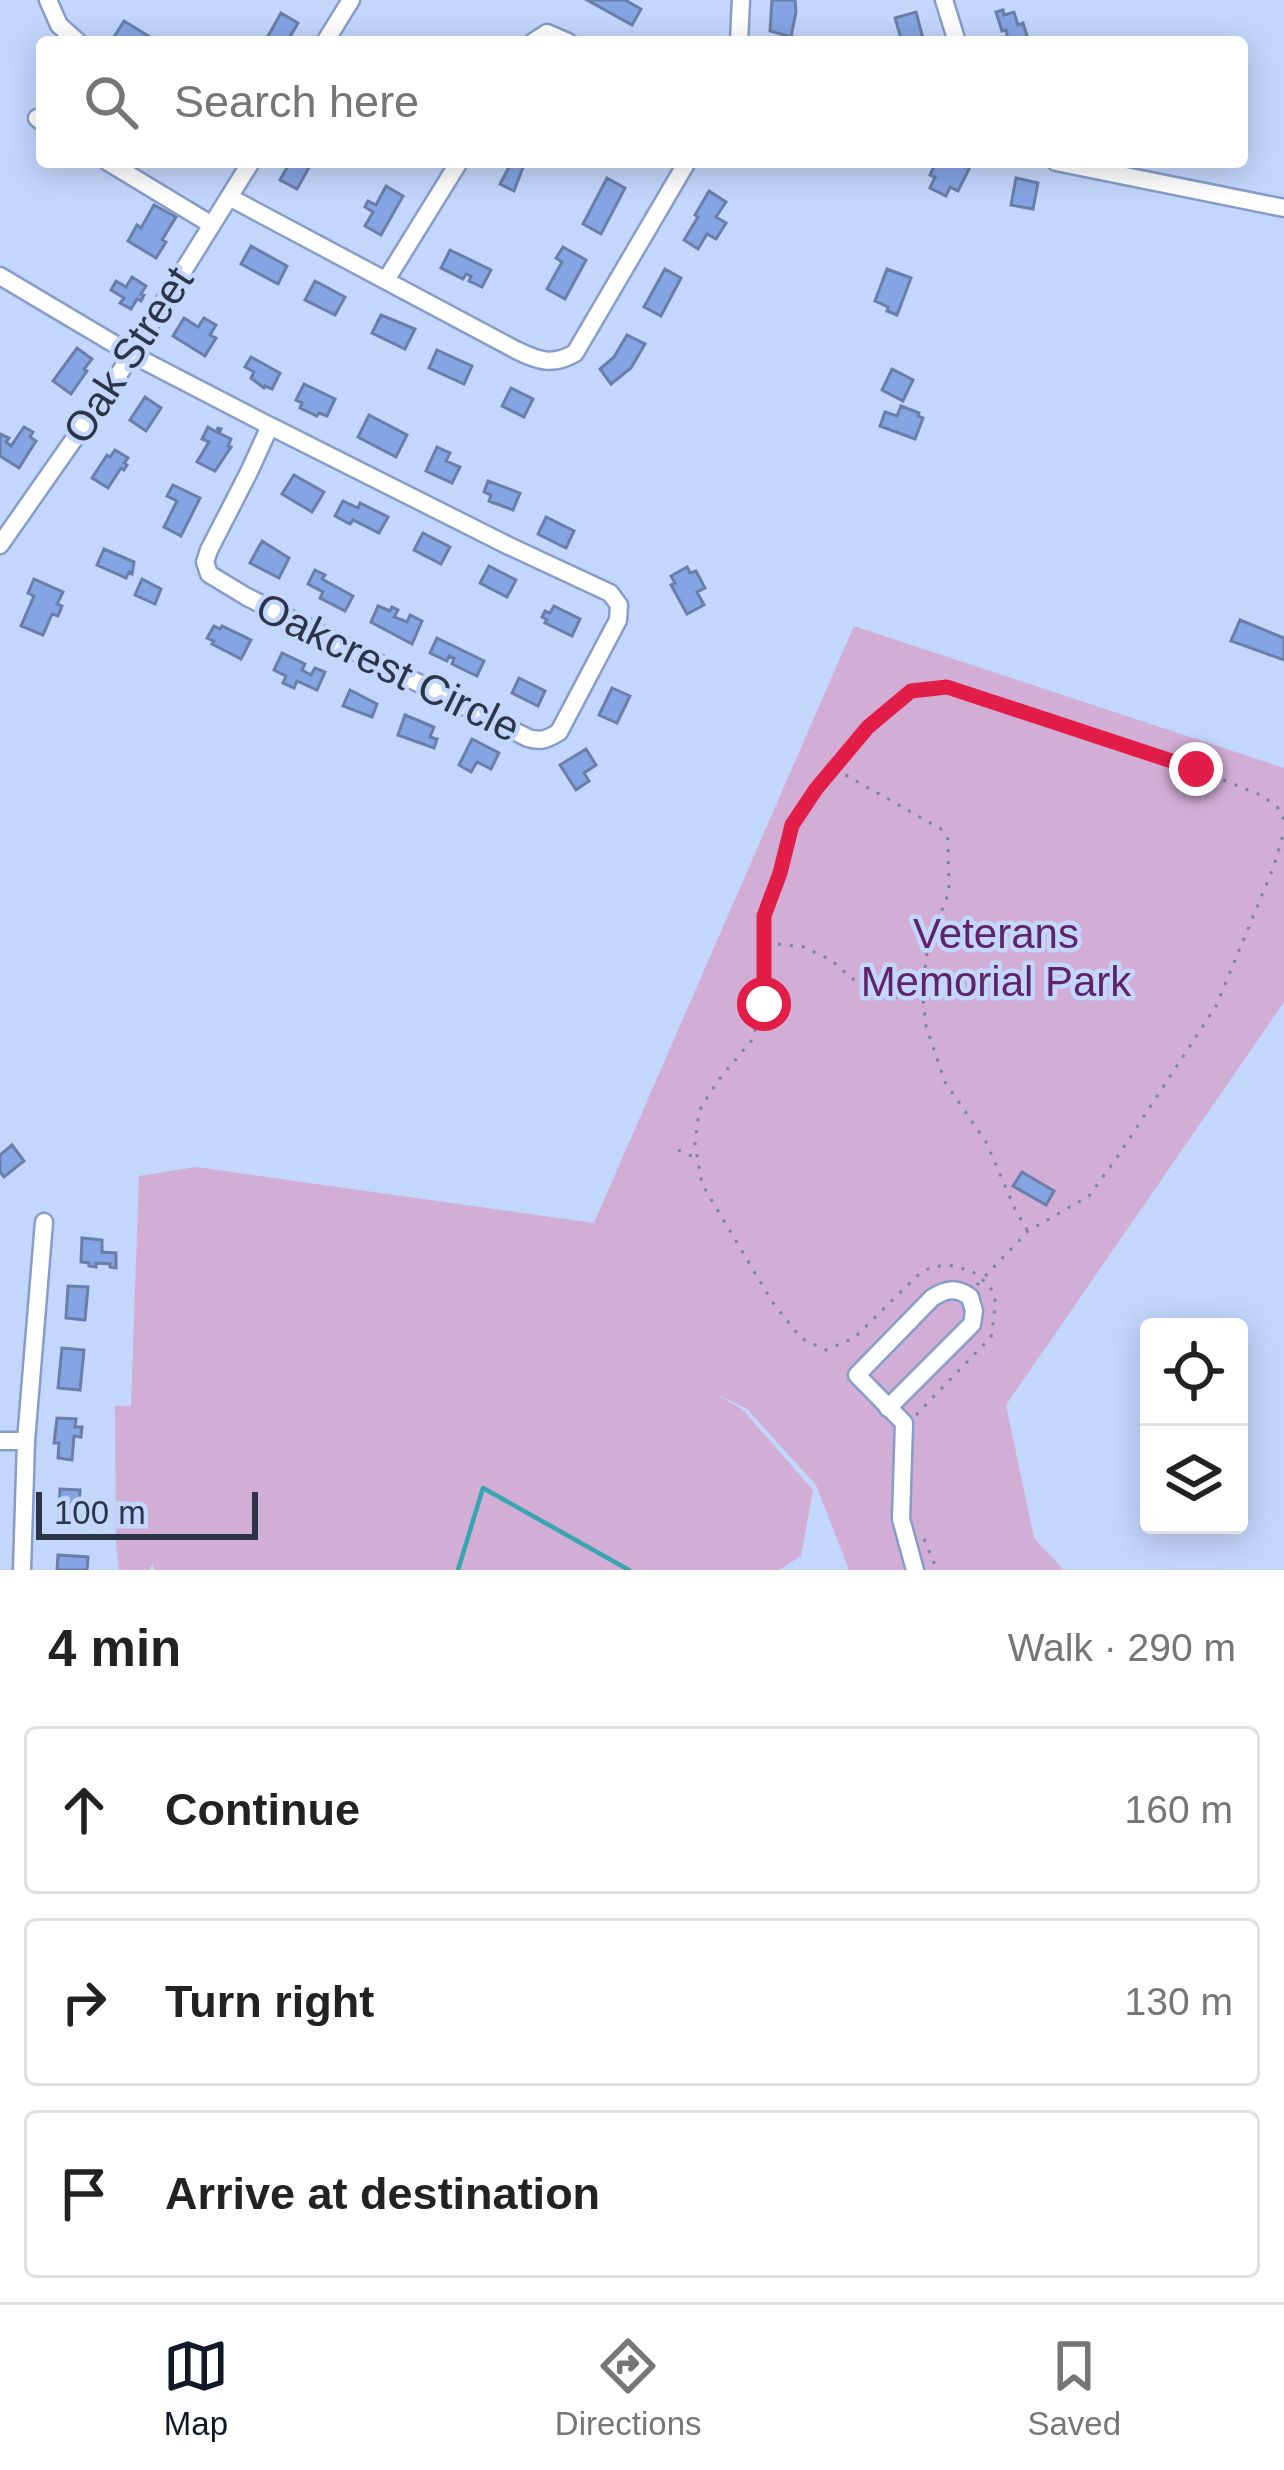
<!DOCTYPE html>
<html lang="en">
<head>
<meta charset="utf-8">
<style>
	:root { --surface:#fff; --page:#f2f2f2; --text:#222; --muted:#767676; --line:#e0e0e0; --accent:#111827 }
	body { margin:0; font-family:Arial,sans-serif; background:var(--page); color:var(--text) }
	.controls { position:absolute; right:36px; bottom:36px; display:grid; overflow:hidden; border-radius:12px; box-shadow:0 6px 30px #0003 }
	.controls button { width:108px; height:108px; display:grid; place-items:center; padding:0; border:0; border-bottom:3px solid var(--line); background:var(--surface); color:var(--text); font:60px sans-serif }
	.scale { position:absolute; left:36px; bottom:30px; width:222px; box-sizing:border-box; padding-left:12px; border:6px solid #2c3548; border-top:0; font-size:33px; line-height:42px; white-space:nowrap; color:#2c3548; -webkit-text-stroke:9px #c3d6fc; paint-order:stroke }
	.stop { position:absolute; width:36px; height:36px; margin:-27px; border:9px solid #e11d48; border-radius:50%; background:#fff }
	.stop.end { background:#e11d48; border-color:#fff; box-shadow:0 3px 12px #0008 }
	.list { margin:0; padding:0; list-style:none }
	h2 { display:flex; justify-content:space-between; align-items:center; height:156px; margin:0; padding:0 48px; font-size:51px }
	h2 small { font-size:39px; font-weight:400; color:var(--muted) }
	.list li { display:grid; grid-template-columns:78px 1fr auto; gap:36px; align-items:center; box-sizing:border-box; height:168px; margin:0 24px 24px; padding:0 24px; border:3px solid var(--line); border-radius:12px }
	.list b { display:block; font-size:45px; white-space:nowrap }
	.list em { font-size:39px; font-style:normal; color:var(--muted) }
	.icon { flex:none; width:66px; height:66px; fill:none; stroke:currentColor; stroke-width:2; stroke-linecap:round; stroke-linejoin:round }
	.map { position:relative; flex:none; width:1284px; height:1570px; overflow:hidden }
	.search { position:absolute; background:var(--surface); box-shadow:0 6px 30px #0003; left:36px; right:36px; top:36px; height:132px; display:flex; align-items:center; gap:30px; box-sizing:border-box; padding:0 42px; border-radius:12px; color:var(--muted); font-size:45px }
	.sheet { height:732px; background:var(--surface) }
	nav { display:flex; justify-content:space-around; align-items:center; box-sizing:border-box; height:168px; border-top:3px solid var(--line); background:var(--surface); font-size:33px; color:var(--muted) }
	nav a { display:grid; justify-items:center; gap:6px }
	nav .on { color:var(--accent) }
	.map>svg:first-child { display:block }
	.green { fill:#d2add5 }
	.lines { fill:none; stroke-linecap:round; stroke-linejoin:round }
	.stream { stroke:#37a6b0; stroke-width:4.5 }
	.building { fill:#85a4e3; stroke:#697fa9; stroke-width:3 }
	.minor-casing { stroke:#879dc9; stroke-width:21 }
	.path { stroke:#7886a3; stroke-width:3; stroke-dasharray:3 9; stroke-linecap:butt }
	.minor { stroke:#fff; stroke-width:16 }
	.route { stroke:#e11d48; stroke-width:15 }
	.labels { text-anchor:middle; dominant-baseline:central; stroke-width:9; stroke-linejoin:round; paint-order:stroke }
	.street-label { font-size:42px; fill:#2c3548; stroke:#c3d6fc }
	.park-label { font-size:42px; fill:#612368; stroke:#c3d6fc }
</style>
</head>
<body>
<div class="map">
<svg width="1284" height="1570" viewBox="0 0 1284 1570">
	<rect width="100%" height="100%" fill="#c3d6fc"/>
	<path class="green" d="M854 626 1284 768V1002L1006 1405 1034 1538 1064 1570H849L816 1485 747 1409 714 1393 743 1410 813 1490 801 1556 779 1570H154L153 1564 149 1570H119L116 1543 115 1406H131L139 1176 196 1167 594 1223Z"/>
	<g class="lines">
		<path class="stream" d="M458 1570 483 1488 629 1570"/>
	</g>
	<path class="building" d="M587 0H625L641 9 632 25Z
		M772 0H795L796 12 791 37 770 31Z
		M1003 10 1004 15 1014 12 1018 25 1023 23 1029 42H1006L1008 39 1006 30 1002 31 996 12Z
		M916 12 923 38 920 39 921 42H902L895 18Z
		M281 13 298 23 287 42H278L268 36Z
		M124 21 155 40 154 42H123L114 37Z
		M290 162 311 164 297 189 280 180Z
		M505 162H525L514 191 500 184 510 165Z
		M936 162H959L970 167 958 191 950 187 946 196 930 188 935 177 930 175Z
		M607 178 625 188 601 234 583 224Z
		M1016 178 1038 183 1033 209 1011 205Z
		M386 186 403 196 381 235 365 226 373 212 365 207 368 201 376 205Z
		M709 191 726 202 716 217 726 223 716 239 707 234 698 249 684 240 698 217 695 215Z
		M154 205 176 217 162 240 166 242 156 258 128 241 137 225 141 228Z
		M251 246 287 266 278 284 241 264Z
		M563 247 586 260 565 299 547 289 562 262 556 258Z
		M450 250 491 270 482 287 469 281 471 276 466 274 463 279 441 268Z
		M665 269 681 278 661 316 644 307Z
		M887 269 911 278 897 315 887 311 888 307 875 301Z
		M132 277 146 286 141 294 144 295 141 301 137 299 131 309 120 303 124 298 111 290 116 281 126 287Z
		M315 281 345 297 335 315 305 300Z
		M381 315 415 329 405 349 372 333Z
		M184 318 198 327 204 318 216 325 210 335 216 338 205 356 173 336Z
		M627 335 645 344 631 368 611 384 600 369 614 357Z
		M77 348 92 359 84 369 87 371 71 394 53 381Z
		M437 350 472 366 464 384 429 368Z
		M251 357 280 373 272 389 265 386 264 388 251 378 254 372 245 367Z
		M892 369 913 380 903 401 882 390Z
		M304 384 335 399 327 416 319 413 317 416 300 408 302 403 296 400Z
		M511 388 533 399 524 417 502 406Z
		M145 397 161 408 146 431 130 420Z
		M901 406 919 413 918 416 923 418 915 439 880 426 885 412 897 416Z
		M369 415 407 435 396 457 358 437Z
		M24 427 33 432 30 437 36 441 19 468 0 456V434L9 438 6 442 11 446Z
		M208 427 216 432 218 428 221 429 219 433 231 439 228 446 231 447 215 471 197 462 209 442 202 439Z
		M437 447 450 453 446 461 460 467 452 483 426 471Z
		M115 450 128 458 124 463 127 465 124 470 121 468 108 488 92 478 107 455 110 457Z
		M294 475 324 492 312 512 282 494Z
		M488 481 520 493 513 510 489 501 491 495 484 492Z
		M173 485 200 498 181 536 164 527 177 501 167 496Z
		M343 501 358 508 360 503 388 517 379 533 353 520 350 524 335 516Z
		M546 517 574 531 566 548 538 534Z
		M423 533 450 547 441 564 414 550Z
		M262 541 289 558 279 578 250 563Z
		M104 549 134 562 132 574 129 572 126 578 97 565Z
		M489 566 516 580 507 597 480 583Z
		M687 567 690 573 696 571 705 588 697 592 704 605 687 614 671 585 675 583 671 576Z
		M315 570 325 575 322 579 353 596 345 611 320 598 323 592 308 584Z
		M34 579 63 592 57 604 62 606 58 616 52 614 43 635 21 626 34 596 28 593Z
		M142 579 161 589 155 604 135 595Z
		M378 606 390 611 392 607 398 610 394 617 407 622 410 615 422 621 412 644 371 622Z
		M554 606 580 619 572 636 545 623 547 620 542 617 545 611 550 613Z
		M1240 620 1284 638V660L1231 641Z
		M214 626 220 629 222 626 251 640 241 659 212 644 214 641 207 638Z
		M437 638 484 661 477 676 452 664 454 658 449 656 447 661 430 653Z
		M282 653 305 664 302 670 311 675 315 668 325 672 317 690 297 681 294 688 283 683 286 676 274 670Z
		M519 678 545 691 538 706 512 693Z
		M612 688 630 696 617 723 599 715Z
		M350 690 377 704 372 717 343 706Z
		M405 715 434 727 430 737 437 739 434 748 398 735Z
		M472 739 499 753 491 769 477 762 471 772 459 765Z
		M586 749 596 765 584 773 589 781 576 790 560 765Z
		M12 1145 24 1161 4 1177 0 1172V1155Z
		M1022 1172 1054 1191 1046 1205 1013 1186Z
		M82 1238 102 1240V1252L116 1253V1268L110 1267V1264L96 1263V1267L89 1266V1263L81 1262Z
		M68 1286 88 1287 85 1320 66 1318Z
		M62 1348 84 1350 80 1390 58 1388Z
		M57 1418 76 1419 75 1427H82L81 1437 74 1436 72 1460 58 1458 59 1443H54Z
		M60 1489 80 1490 79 1516H83L82 1525 59 1524Z
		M58 1555 88 1557 87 1570H57Z"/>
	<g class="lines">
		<defs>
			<path id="minor" d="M48 0 59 25 78 42
				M944 0 957 42
				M325 42 351 0
				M533 42 547 33 568 42
				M739 42 741 0
				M37 118 42 122
				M108 162 212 225
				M1056 162 1284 208
				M229 197 516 350C538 361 553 366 575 353L687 162
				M0 276 131 354 270 426 249 472 209 550 205 562 209 574 247 597 528 738C541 742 548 739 559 732L618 620 619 605 610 593 509 546 270 426
				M386 280 459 162
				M0 545 114 382 251 162
				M888 1408 972 1324 974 1311 970 1297C956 1287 946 1289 932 1298L857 1375 904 1423 901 1519 915 1570
				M0 1441H26L22 1570
				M26 1441 44 1222"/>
		</defs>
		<use href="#minor" class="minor-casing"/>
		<path class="path" d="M835 769 941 829 948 839 949 892 928 946 922 990 926 1026 945 1082 986 1142 1015 1209 1027 1230
			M766 943 804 947 831 960 867 991 901 998H921
			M678 1150 696 1158
			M977 1285 1028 1231 1089 1196 1118 1156 1216 1006 1274 866 1284 831
			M916 1415 991 1337 996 1303 990 1286 972 1271 949 1265 932 1267 919 1274 854 1338 826 1350 801 1338 773 1303 702 1184 695 1143 699 1111 717 1082 752 1040 763 1004 764 916 780 873 792 825 816 789 868 727 912 691 947 687 1196 769 1263 796 1278 808 1284 820
			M924 1539 937 1570"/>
		<use href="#minor" class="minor"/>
	</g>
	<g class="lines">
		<path class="route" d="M764 1004V916L780 873 792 825 816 789 868 727 911 691 947 687 1196 769"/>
	</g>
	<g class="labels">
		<g class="street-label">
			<text transform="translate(128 355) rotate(-57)">Oak Street</text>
			<text transform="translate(388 667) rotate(26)">Oakcrest Circle</text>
		</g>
		<g class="park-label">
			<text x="996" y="933">Veterans<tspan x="996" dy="48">Memorial Park</tspan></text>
		</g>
	</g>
</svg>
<div class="controls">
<button><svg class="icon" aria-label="locate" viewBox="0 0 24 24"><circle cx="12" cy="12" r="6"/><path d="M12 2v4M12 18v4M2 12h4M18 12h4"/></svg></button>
<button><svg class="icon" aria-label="layers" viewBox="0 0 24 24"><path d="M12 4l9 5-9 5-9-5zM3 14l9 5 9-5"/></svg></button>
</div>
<div class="scale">100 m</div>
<div class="stop" style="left:764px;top:1004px"></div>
<div class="stop end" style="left:1196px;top:769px"></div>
<div class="search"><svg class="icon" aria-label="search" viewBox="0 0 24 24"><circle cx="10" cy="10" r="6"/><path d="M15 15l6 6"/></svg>Search here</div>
</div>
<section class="sheet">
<h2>4 min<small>Walk · 290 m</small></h2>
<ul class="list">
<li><svg class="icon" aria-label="ahead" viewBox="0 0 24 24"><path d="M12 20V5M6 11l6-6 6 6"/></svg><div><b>Continue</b></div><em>160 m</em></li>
<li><svg class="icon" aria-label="right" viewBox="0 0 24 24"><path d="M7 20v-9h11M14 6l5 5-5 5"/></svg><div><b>Turn right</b></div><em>130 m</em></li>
<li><svg class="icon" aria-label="arrive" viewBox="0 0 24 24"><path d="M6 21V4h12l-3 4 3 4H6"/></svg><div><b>Arrive at destination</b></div></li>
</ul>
</section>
<nav>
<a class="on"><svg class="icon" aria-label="map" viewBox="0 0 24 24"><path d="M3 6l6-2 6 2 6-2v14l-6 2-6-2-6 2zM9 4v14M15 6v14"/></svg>Map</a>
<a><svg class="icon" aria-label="directions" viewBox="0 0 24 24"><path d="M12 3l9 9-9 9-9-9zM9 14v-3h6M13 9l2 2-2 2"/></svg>Directions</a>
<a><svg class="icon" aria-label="saved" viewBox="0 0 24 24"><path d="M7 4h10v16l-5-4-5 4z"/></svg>Saved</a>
</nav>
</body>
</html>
